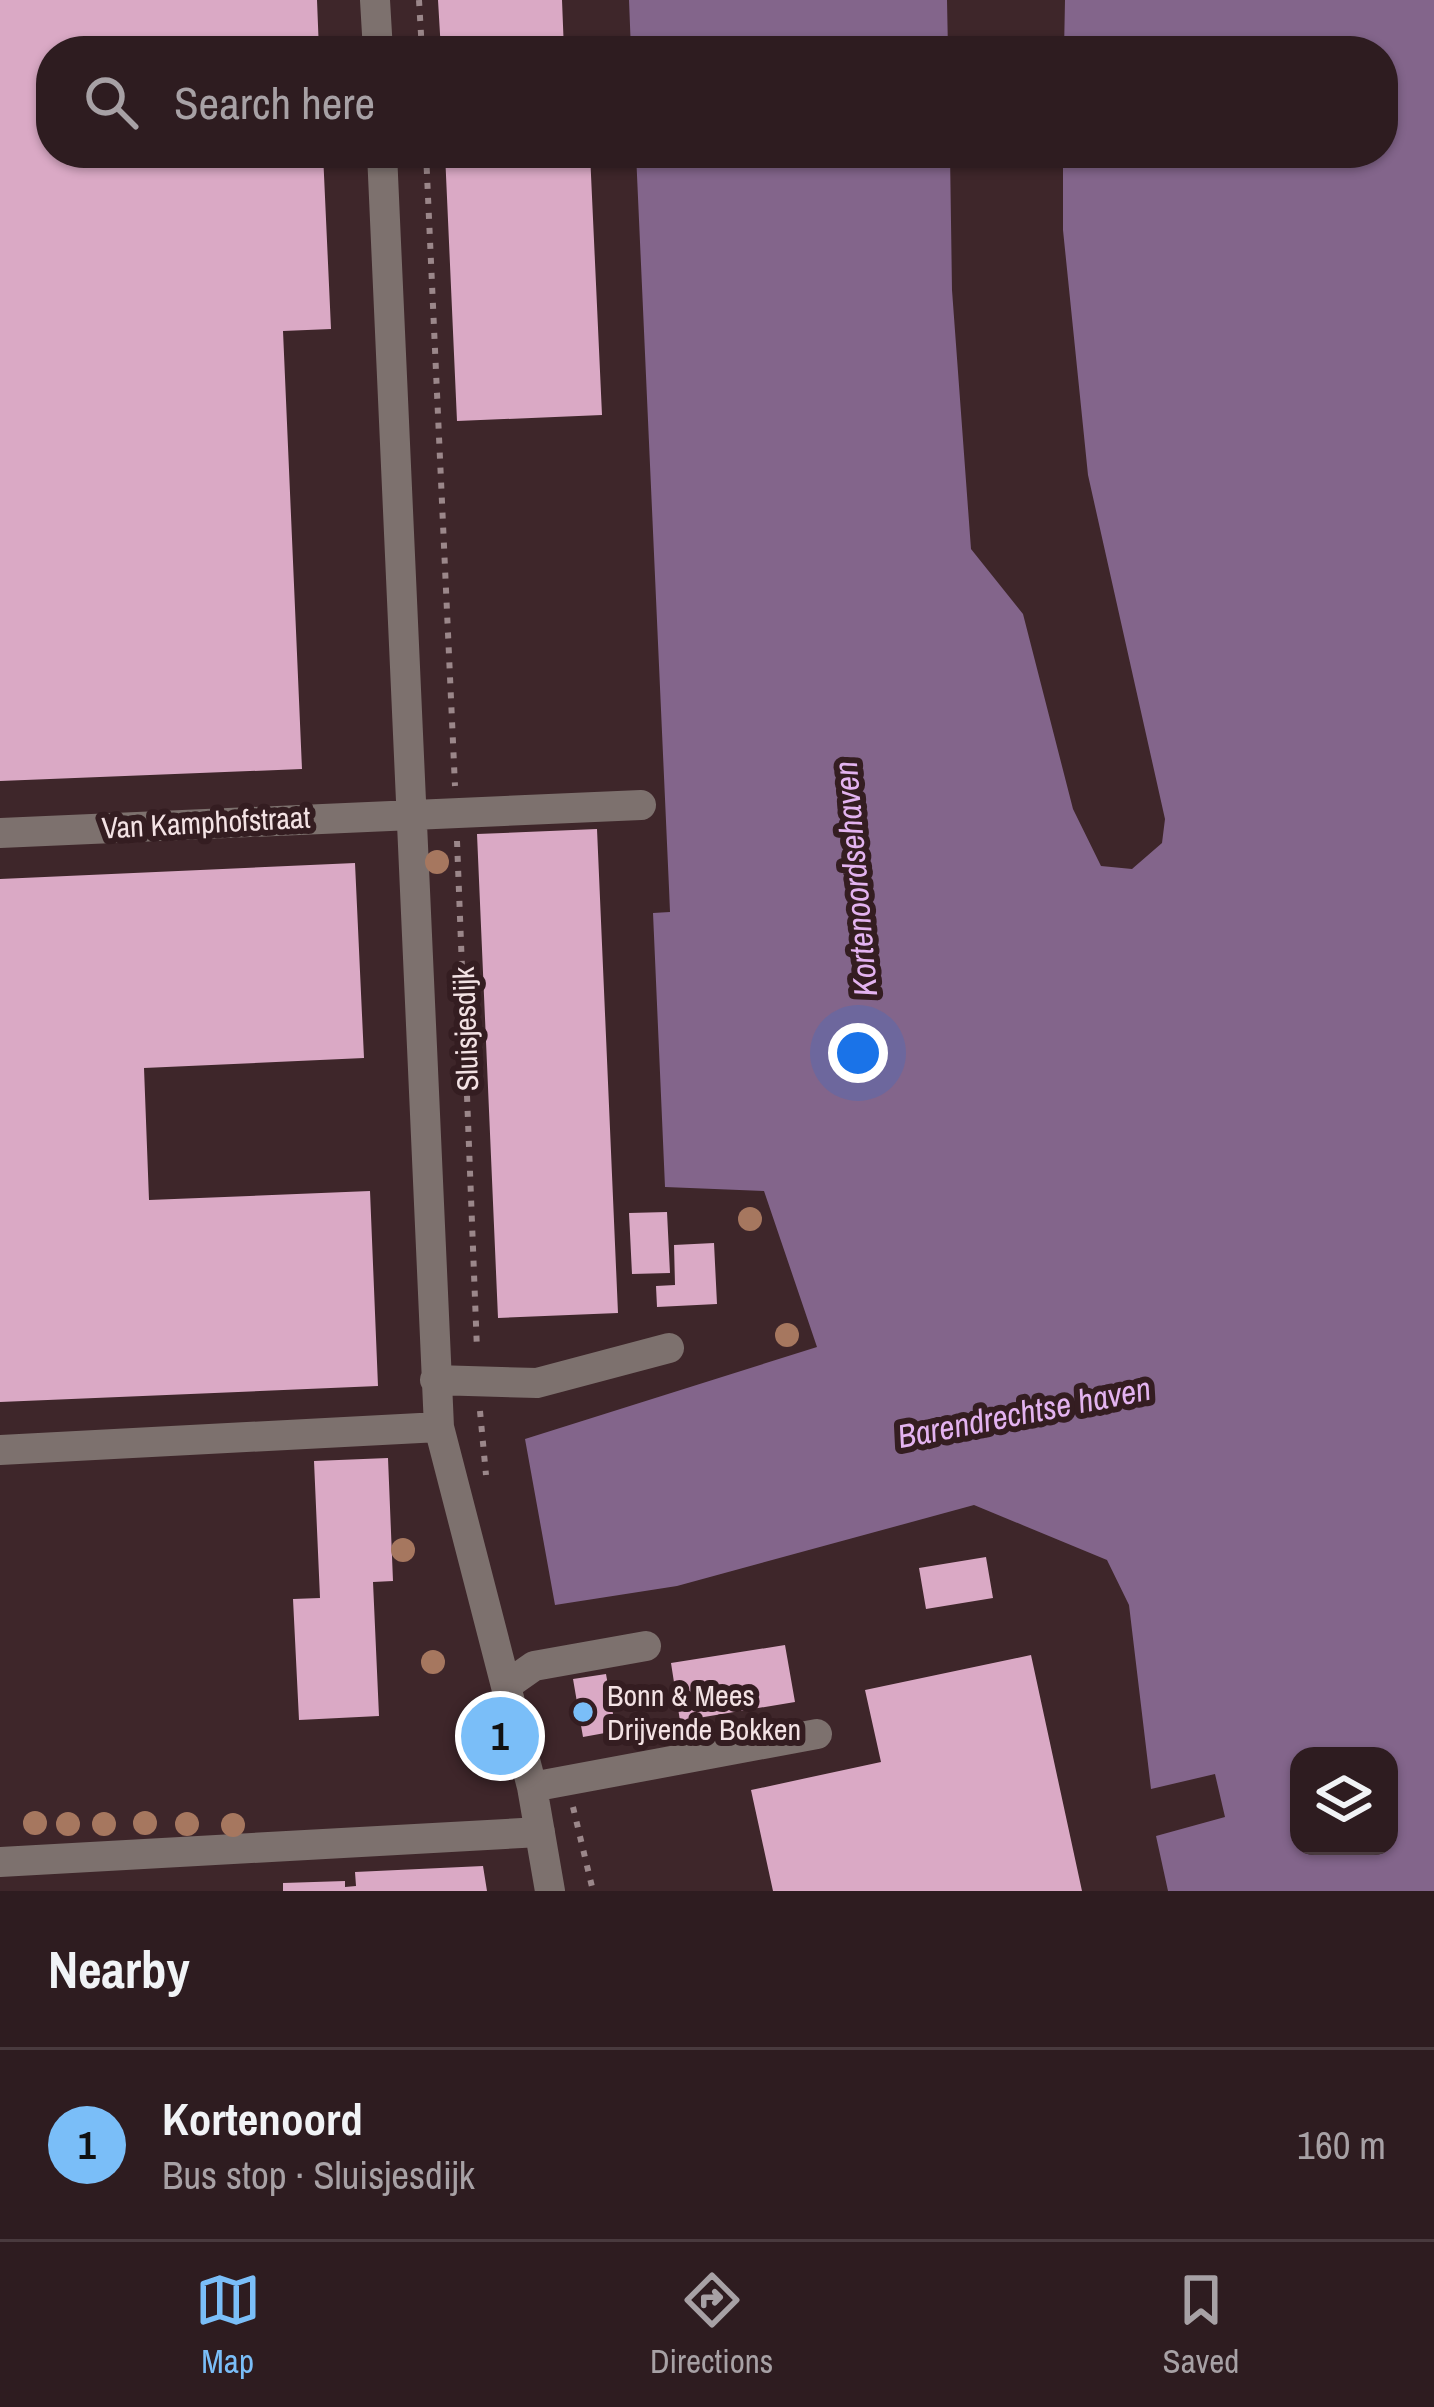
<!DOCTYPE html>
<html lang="en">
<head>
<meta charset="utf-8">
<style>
	:root { --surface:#2e1c20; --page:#3a292d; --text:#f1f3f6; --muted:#a7a1a5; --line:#493a3e; --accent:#7abef8 }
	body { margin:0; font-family:"Archivo Narrow",sans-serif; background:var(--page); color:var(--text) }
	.controls { position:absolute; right:36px; bottom:36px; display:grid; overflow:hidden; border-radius:24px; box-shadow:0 3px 9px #0004 }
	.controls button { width:108px; height:108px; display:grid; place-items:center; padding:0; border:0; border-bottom:3px solid var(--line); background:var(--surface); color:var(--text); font:60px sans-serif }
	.you { position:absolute; left:858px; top:1053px; width:42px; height:42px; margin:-30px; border:9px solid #fff; border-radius:50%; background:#1a73e8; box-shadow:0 0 0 18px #1a73e833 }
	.badge { display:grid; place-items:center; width:78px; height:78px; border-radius:50%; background:var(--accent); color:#111; font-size:39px; font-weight:700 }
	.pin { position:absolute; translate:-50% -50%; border:6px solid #fff; box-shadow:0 3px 12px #0006 }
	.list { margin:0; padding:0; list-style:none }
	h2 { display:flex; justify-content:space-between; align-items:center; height:156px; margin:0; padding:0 48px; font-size:51px }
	h2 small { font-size:39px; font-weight:400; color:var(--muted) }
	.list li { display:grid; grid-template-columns:78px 1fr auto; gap:36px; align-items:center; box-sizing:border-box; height:192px; padding:0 48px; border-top:3px solid var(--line) }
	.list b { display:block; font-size:45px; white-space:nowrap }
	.list p { margin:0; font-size:39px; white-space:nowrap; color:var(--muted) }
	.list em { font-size:39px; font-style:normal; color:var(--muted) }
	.icon { flex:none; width:66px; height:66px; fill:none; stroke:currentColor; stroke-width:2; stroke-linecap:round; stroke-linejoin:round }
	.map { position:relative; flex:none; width:1434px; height:1891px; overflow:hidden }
	.search { position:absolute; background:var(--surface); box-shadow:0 3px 9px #0004; left:36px; right:36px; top:36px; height:132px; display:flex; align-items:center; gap:30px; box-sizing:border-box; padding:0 42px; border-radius:48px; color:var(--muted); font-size:45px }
	.sheet { height:348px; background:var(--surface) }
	nav { display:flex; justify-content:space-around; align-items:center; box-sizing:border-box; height:168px; border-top:3px solid var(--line); background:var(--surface); font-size:33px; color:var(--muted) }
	nav a { display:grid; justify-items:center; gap:6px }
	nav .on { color:var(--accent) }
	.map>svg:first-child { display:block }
	.water { fill:#83658b; fill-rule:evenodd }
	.building { fill:#daa9c5 }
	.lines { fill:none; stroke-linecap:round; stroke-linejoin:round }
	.path { stroke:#9b878a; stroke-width:6; stroke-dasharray:6 9; stroke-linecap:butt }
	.minor { stroke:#7d716e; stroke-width:30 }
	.tree { fill:#a6775f }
	.poi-dot { fill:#7abef8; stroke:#341d21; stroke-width:4.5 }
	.labels { text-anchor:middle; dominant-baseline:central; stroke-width:12; stroke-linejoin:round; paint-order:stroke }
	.street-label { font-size:30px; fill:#f3e2e4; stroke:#341d21 }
	.poi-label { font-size:30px; fill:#f3e2e4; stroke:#341d21; text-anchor:start }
	.water-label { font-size:33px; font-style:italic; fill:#e3b3f0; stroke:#341d21 }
</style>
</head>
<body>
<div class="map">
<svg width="1434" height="1891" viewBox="0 0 1434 1891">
	<rect width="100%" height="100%" fill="#3e262a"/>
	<path class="water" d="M629 0H947L948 51H631Z
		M1065 0H1434V1891H1168L1156 1836 1225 1817 1215 1774 1151 1789 1129 1605 1107 1560 974 1505 677 1586 555 1605 525 1439 817 1347 764 1191 665 1187 653 913 670 912 669 888 636 153H950L952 290 971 549 1023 614 1073 809 1101 866 1132 869 1162 843 1165 819 1088 475 1063 230V153H1383V51H1064ZM1389 1756V1846H1299V1756Z"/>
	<path class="building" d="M0 0H317L319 51H51V153H323L331 329 283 331 302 769 0 781Z
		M438 0H562L564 51H441Z
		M445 153H590L602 415 457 421Z
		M597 829 618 1313 498 1318 477 834Z
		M355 863 364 1058 144 1068 149 1200 370 1191 378 1386 0 1402V879Z
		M667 1212 670 1273 632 1274 629 1213Z
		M714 1243 717 1304 657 1307 656 1286 675 1285 674 1245Z
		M388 1458 393 1581 373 1582 379 1716 299 1720 293 1599 320 1598 314 1461Z
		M986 1557 993 1598 926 1609 919 1568Z
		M785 1645 795 1702 680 1721 671 1663Z
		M1031 1655 1082 1891H773L751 1790 881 1762 865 1690Z
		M606 1674 616 1731 583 1737 573 1679Z
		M483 1866 487 1891H283V1883L345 1881V1887L356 1886 355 1872Z"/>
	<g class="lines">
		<path class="path" d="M419 0 422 51
			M426 153 455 786
			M457 841 477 1350
			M480 1411 486 1475
			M573 1807 593 1891"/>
		<path class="minor" d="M375 0 378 51
			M382 153 439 1427 532 1787 550 1891
			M0 833 641 805
			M435 1380 537 1383 669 1348
			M0 1450 439 1427
			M507 1685 534 1666 646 1646
			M532 1787 817 1734
			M0 1862 540 1832"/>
	</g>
	<g class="tree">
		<circle cx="437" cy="862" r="12"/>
		<circle cx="750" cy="1219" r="12"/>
		<circle cx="787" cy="1335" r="12"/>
		<circle cx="403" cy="1550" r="12"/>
		<circle cx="433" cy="1662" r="12"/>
		<circle cx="35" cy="1823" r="12"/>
		<circle cx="145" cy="1823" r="12"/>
		<circle cx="68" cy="1824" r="12"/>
		<circle cx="104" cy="1824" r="12"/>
		<circle cx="187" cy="1824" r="12"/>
		<circle cx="233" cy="1825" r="12"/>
	</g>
	<circle class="poi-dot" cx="583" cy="1712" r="12"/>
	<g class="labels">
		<g class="street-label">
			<text transform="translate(206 822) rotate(-3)">Van Kamphofstraat</text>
			<text transform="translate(465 1029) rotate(-92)">Sluisjesdijk</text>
		</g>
		<g class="poi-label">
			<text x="607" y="1695">Bonn &amp; Mees<tspan x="607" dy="34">Drijvende Bokken</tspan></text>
		</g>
		<g class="water-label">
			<text transform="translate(855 879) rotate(-95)">Kortenoordsehaven</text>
			<text transform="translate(1024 1412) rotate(-11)">Barendrechtse haven</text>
		</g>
	</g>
</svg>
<div class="controls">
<button><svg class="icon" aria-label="layers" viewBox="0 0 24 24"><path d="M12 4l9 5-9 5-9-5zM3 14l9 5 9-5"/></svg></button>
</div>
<div class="you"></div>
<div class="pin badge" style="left:500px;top:1736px">1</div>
<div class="search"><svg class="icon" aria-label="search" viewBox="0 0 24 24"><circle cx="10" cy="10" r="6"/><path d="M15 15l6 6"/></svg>Search here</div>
</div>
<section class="sheet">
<h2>Nearby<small></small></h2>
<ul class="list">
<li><span class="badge">1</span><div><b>Kortenoord</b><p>Bus stop · Sluisjesdijk</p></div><em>160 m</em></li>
</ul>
</section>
<nav>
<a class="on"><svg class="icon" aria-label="map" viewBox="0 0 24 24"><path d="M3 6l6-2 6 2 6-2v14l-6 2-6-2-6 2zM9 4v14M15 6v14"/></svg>Map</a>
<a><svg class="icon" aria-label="directions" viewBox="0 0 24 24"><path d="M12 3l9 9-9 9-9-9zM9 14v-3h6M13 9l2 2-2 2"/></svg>Directions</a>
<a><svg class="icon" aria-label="saved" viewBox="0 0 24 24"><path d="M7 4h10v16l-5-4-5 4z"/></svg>Saved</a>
</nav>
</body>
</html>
